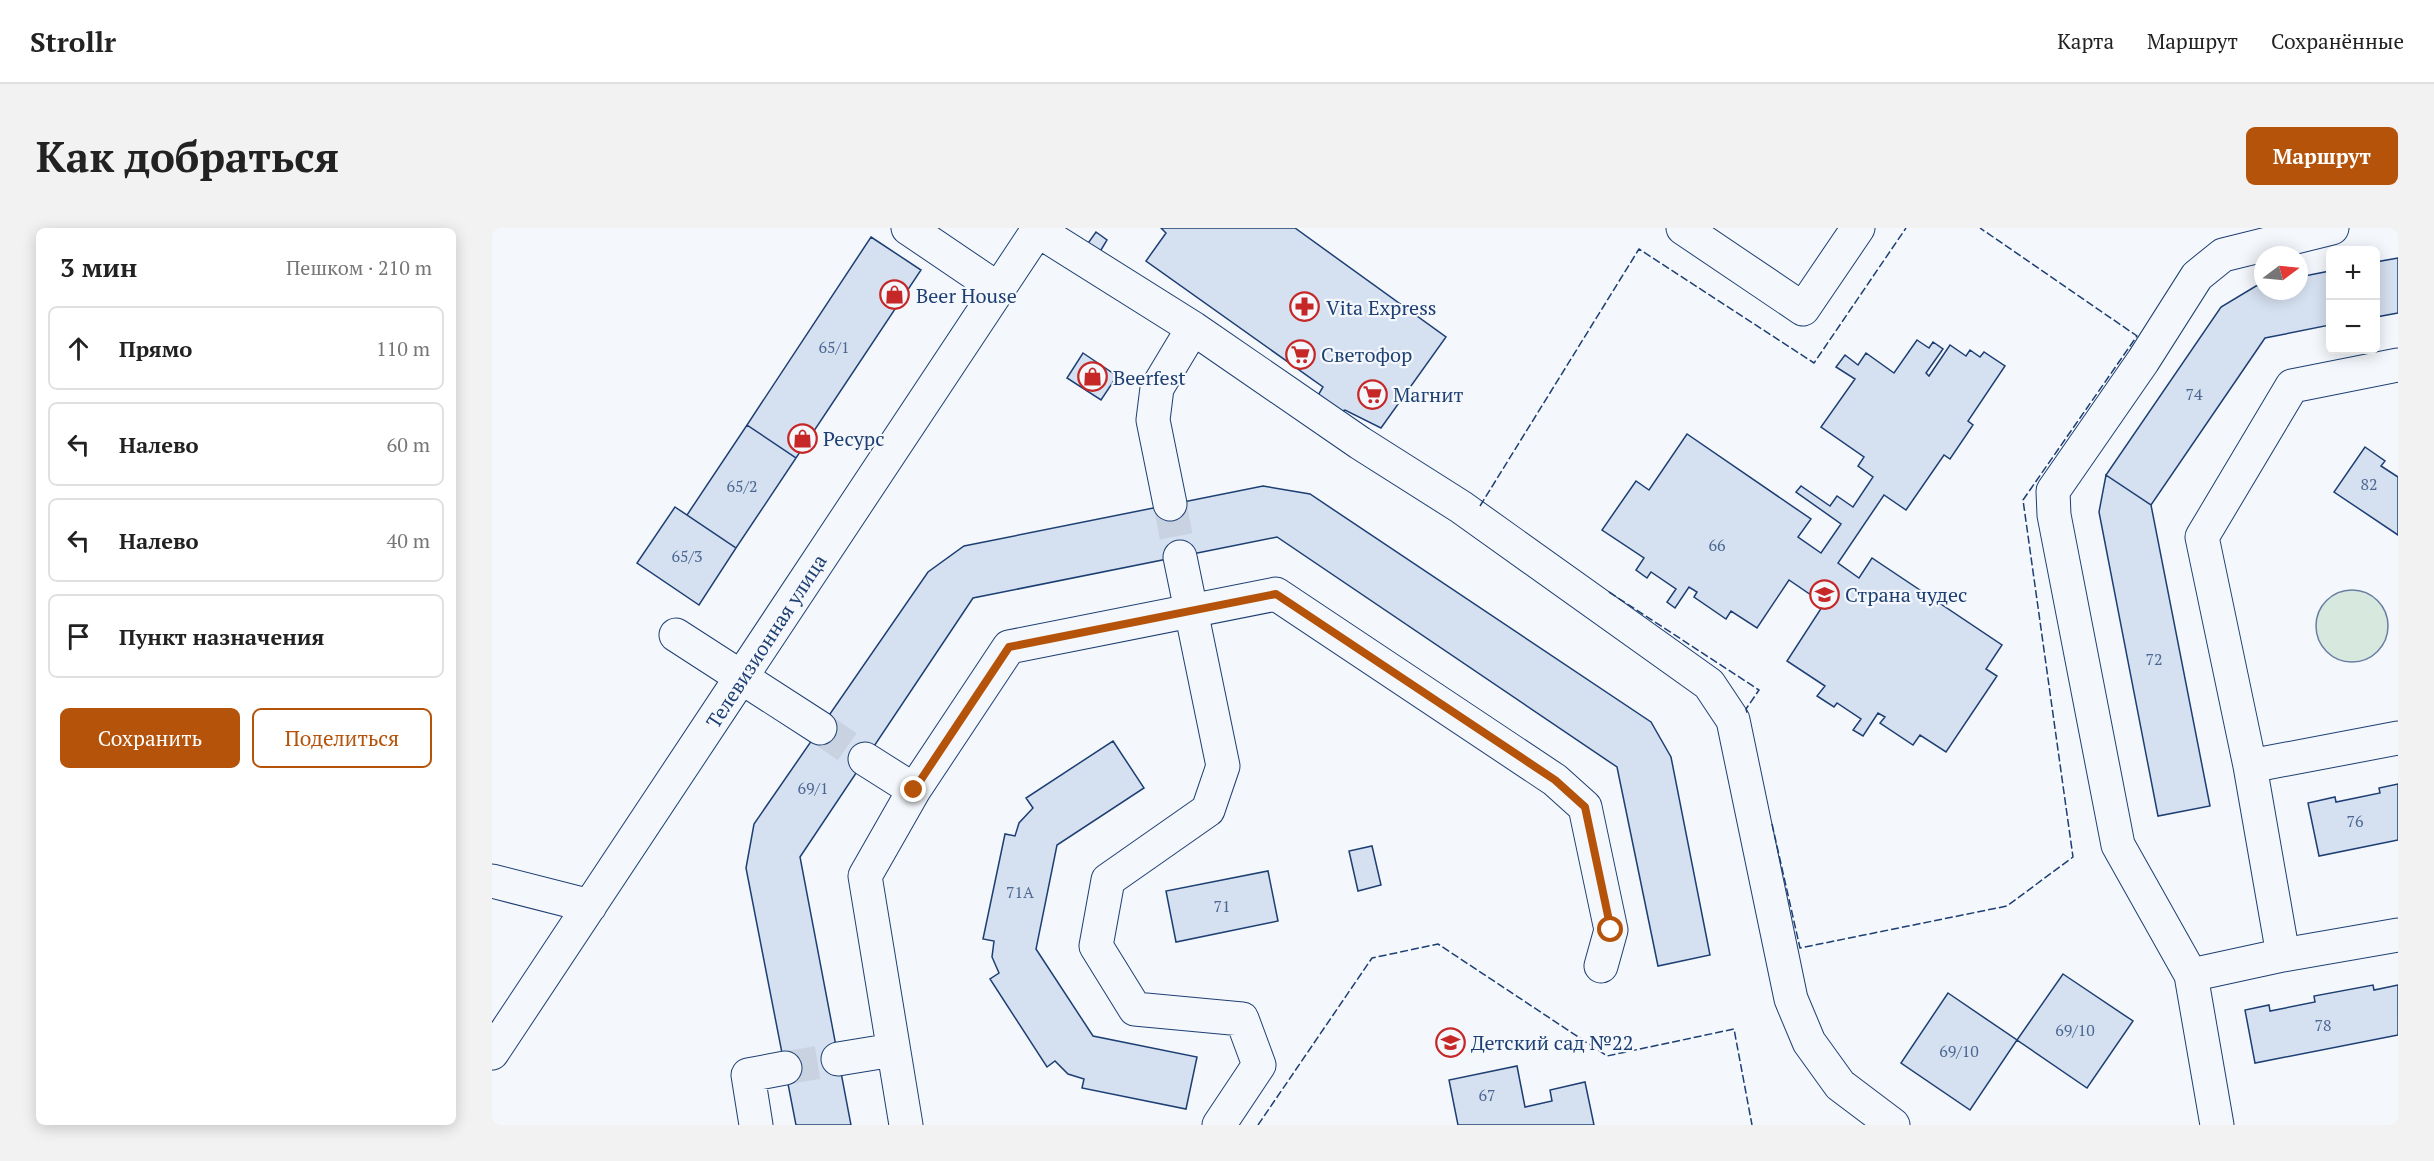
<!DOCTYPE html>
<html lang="ru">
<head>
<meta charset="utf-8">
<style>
	:root { --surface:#fff; --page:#f2f2f2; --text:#222; --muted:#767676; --line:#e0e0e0; --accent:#b45309 }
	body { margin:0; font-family:"PT Serif",serif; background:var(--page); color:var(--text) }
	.controls { position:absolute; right:18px; top:18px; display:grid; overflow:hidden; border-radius:9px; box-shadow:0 3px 15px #0003 }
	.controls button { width:54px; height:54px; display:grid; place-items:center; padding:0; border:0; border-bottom:2px solid var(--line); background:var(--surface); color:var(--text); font:30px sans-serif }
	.compass { position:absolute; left:1762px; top:18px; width:54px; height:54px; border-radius:50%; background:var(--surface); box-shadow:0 3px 15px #0003; rotate:74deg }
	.stop { position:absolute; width:18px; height:18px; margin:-14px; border:4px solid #b45309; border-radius:50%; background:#fff }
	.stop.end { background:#b45309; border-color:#fff; box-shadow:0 2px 6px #0008 }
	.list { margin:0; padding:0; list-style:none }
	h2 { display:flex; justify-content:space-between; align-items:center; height:78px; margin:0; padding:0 24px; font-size:26px }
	h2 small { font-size:20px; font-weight:400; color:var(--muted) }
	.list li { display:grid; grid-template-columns:39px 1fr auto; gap:18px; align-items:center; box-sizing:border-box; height:84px; margin:0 12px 12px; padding:0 12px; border:2px solid var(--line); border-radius:9px }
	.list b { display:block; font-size:22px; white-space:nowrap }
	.list em { font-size:20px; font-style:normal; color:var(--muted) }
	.actions { display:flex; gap:12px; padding:18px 24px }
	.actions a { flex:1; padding:14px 0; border:2px solid var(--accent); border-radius:9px; text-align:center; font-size:21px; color:var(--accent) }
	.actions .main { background:var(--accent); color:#fff }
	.icon { flex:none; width:33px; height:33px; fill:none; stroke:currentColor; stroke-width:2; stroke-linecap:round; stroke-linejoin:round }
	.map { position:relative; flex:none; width:1906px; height:897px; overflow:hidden; border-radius:9px }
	header { display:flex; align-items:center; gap:36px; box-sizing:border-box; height:84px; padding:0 30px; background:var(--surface); border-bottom:2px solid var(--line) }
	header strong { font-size:28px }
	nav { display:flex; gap:33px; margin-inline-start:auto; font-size:21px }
	.intro { display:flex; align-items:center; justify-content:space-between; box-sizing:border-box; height:144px; padding:0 36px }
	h1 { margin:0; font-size:42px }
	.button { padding:15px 27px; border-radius:9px; background:var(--accent); color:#fff; font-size:21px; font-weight:700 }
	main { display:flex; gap:36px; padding:0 36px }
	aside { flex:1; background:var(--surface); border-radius:9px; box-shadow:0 3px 15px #0003 }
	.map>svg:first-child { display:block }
	.green { fill:#d7e8df; stroke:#687fa3; stroke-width:1.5 }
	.building { fill:#d5e0f0; stroke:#1d3f73; stroke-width:1.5 }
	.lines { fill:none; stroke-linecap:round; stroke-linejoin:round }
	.minor-tunnel { stroke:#c9d2e0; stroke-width:33; stroke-dasharray:33 16; stroke-linecap:butt }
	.minor-casing { stroke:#1d3f73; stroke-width:35 }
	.minor { stroke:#f4f7fb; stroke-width:33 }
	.fence { stroke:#1d3f73; stroke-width:1.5; stroke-dasharray:8 3; stroke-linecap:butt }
	.route { stroke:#b45309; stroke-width:8 }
	.labels { text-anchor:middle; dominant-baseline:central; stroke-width:4.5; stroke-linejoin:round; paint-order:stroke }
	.number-label { font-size:16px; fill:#4b6792 }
	.poi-label { font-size:20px; fill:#1d3f73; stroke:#f4f7fb; text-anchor:start }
	.street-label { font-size:20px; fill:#1d3f73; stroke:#f4f7fb }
</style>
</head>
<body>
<header>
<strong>Strollr</strong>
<nav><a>Карта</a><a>Маршрут</a><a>Сохранённые</a></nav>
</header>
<div class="intro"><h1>Как добраться</h1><a class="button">Маршрут</a></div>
<main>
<aside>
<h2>3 мин<small>Пешком · 210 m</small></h2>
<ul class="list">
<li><svg class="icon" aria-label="ahead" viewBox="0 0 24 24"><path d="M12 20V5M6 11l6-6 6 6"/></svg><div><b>Прямо</b></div><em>110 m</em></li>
<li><svg class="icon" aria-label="left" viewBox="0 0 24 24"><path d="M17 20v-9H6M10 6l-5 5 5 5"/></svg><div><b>Налево</b></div><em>60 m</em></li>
<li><svg class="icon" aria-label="left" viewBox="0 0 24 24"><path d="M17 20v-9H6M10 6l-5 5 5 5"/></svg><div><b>Налево</b></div><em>40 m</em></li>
<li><svg class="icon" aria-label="arrive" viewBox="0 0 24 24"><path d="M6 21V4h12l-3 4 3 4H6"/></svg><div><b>Пункт назначения</b></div></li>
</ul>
<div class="actions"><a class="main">Сохранить</a><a>Поделиться</a></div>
</aside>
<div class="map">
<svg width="1906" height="897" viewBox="0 0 1906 897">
	<rect width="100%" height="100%" fill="#f4f7fb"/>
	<path class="green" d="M1824 398a36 36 0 1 1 72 0a36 36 0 1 1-72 0Z"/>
	<path class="building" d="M669 0H803L954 109 889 200 853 182 848 184 825 169 831 159 654 33 674 5Z
		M604 4 615 12 606 27 594 18Z
		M379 9 429 42 304 230 255 197Z
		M1906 30V85L1884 89V34Z
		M1838 43V97L1773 110 1659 277 1614 247 1729 79 1764 58 1771 56V63H1807V49Z
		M1425 112 1437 120 1441 114 1451 121 1434 145 1437 148 1458 117 1474 128 1478 122 1488 129 1492 124 1513 138 1476 193 1481 197 1458 231 1452 227 1414 282 1392 267 1346 335 1367 350 1380 330 1510 417 1494 441 1505 448 1454 524 1428 507 1421 517 1388 495 1393 489 1386 485 1371 508 1361 502 1369 491 1345 475 1342 479 1325 468 1333 458 1295 433 1332 376 1297 352 1265 400 1239 383 1234 391 1202 369 1205 364 1197 359 1183 380 1175 374 1184 361 1159 344 1155 350 1144 342 1152 330 1110 302 1144 253 1157 262 1195 206 1319 291 1306 309 1329 325 1349 296 1304 264 1309 258 1338 278 1345 268 1361 279 1381 249 1366 238 1372 229 1329 199 1363 151 1344 139 1353 127 1366 137 1374 125 1402 145Z
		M591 125 625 148 609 172 575 150Z
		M255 197 304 230 244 320 195 287Z
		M1873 219 1893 233 1889 238 1906 249V307L1842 264Z
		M1614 247 1659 277 1718 578 1666 588 1607 284Z
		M771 258 818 266 1159 494 1179 529 1218 727 1166 738 1125 539 785 309 481 370 308 629 359 897H304L254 640 262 596 436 344 472 318Z
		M183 279 244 320 207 377 145 335Z
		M621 513 652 560 565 617 544 721 601 808 705 829 694 881 590 860 592 851 576 846 563 833 555 839 498 751 507 745 500 729 502 713 491 711 513 606 523 608 527 595 541 580 534 570Z
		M1906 556V612L1827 628 1816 575 1843 569 1844 574 1888 565 1887 560Z
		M880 618 889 657 866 663 857 623Z
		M776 643 786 693 684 714 674 663Z
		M1571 746 1641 793 1595 860 1525 812Z
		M1881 757 1882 762 1906 757V807L1763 835 1753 782 1777 777 1778 783 1823 774 1822 768Z
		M1456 765 1525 812 1478 882 1409 835Z
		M1025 838 1033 879 1060 873 1058 862 1093 854 1102 897H966L957 852Z"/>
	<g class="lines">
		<path class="minor-tunnel" d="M678 276 688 329
			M328 500 373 531
			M293 840 346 831"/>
		<defs>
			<path id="minor" d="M416 0 506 61
				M1191 0 1311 81 1366 0
				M545 2 701 100 868 215 969 279 1217 456 1241 492 1299 771 1317 814 1348 857 1401 897
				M678 276 661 192 665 160 701 100
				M688 329 731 538 716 582 616 652 604 718 643 781 750 791 767 837 727 897
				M184 407 328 500
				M373 531 422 562
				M1758 538 1906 510
				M0 653 98 678
				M1791 727 1906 707
				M1699 747 1626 617 1562 287 1561 263 1651 133 1705 48 1731 27 1840 0
				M0 825 547 0
				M346 831 401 822
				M264 897 256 847 293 840
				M414 897 373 648 422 562 517 419 784 366 1063 552 1093 579 1119 702 1109 738
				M1725 897 1699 747 1791 727 1758 538 1710 309 1800 158 1906 137"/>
		</defs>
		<use href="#minor" class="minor-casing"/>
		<use href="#minor" class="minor"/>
		<path class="fence" d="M988 278 1147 21 1322 135 1414 0
			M1117 364 1267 462 1254 481 1255 485
			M1280 596 1308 720 1515 678 1581 629 1531 272 1645 108 1488 0
			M766 897 880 730 946 716 1115 828 1242 801 1260 897"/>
	</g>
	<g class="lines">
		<path class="route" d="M422 562 517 419 784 366 1063 552 1093 579 1119 702"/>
	</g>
	<defs>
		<symbol id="shop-ring" viewBox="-11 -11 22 22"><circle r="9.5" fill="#f4f7fb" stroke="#c62828" stroke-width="1.5"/><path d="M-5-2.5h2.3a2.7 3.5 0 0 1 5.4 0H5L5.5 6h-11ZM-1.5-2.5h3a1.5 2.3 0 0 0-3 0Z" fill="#c62828"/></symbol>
		<symbol id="pharmacy-ring" viewBox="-11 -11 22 22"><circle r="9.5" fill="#f4f7fb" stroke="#c62828" stroke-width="1.5"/><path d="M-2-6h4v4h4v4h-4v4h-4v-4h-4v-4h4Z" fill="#c62828"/></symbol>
		<symbol id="supermarket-ring" viewBox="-11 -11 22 22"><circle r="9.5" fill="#f4f7fb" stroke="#c62828" stroke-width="1.5"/><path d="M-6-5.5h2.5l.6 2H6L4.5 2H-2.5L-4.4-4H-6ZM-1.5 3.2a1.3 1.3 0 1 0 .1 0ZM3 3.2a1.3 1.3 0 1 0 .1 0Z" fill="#c62828"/></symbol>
		<symbol id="school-ring" viewBox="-11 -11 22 22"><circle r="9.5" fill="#f4f7fb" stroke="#c62828" stroke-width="1.5"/><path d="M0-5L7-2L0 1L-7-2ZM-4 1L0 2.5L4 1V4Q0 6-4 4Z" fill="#c62828"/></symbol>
	</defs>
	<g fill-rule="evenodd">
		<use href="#shop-ring" x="386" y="50" width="33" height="33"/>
		<use href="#pharmacy-ring" x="796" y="62" width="33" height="33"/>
		<use href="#supermarket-ring" x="792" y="110" width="33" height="33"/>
		<use href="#shop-ring" x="584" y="132" width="33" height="33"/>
		<use href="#supermarket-ring" x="864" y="150" width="33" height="33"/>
		<use href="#shop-ring" x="294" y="194" width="33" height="33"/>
		<use href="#school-ring" x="1316" y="350" width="33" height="33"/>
		<use href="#school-ring" x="942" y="798" width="33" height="33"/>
	</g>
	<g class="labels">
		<g class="number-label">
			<text x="342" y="119">65/1</text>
			<text x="1702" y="166">74</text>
			<text x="1877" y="256">82</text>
			<text x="250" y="258">65/2</text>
			<text x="1225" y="317">66</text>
			<text x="195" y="328">65/3</text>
			<text x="1662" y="431">72</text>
			<text x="321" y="560">69/1</text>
			<text x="1863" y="593">76</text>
			<text x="528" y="664">71А</text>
			<text x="730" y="678">71</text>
			<text x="1831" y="797">78</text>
			<text x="1583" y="802">69/10</text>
			<text x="1467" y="823">69/10</text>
			<text x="995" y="867">67</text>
		</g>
		<g class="poi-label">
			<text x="424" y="67">Beer House</text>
			<text x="834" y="79">Vita Express</text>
			<text x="829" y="126">Светофор</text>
			<text x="621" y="149">Beerfest</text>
			<text x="901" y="166">Магнит</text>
			<text x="331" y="210">Ресурс</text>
			<text x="1353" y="366">Страна чудес</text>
			<text x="979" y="814">Детский сад №22</text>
		</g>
		<g class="street-label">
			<text transform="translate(274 413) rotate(-57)">Телевизионная улица</text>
		</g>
	</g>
</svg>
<div class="controls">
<button>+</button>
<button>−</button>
</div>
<svg class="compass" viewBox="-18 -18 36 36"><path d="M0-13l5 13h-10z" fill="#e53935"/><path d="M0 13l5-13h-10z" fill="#767676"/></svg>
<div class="stop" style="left:1119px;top:702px"></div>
<div class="stop end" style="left:422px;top:562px"></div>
</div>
</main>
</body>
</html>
